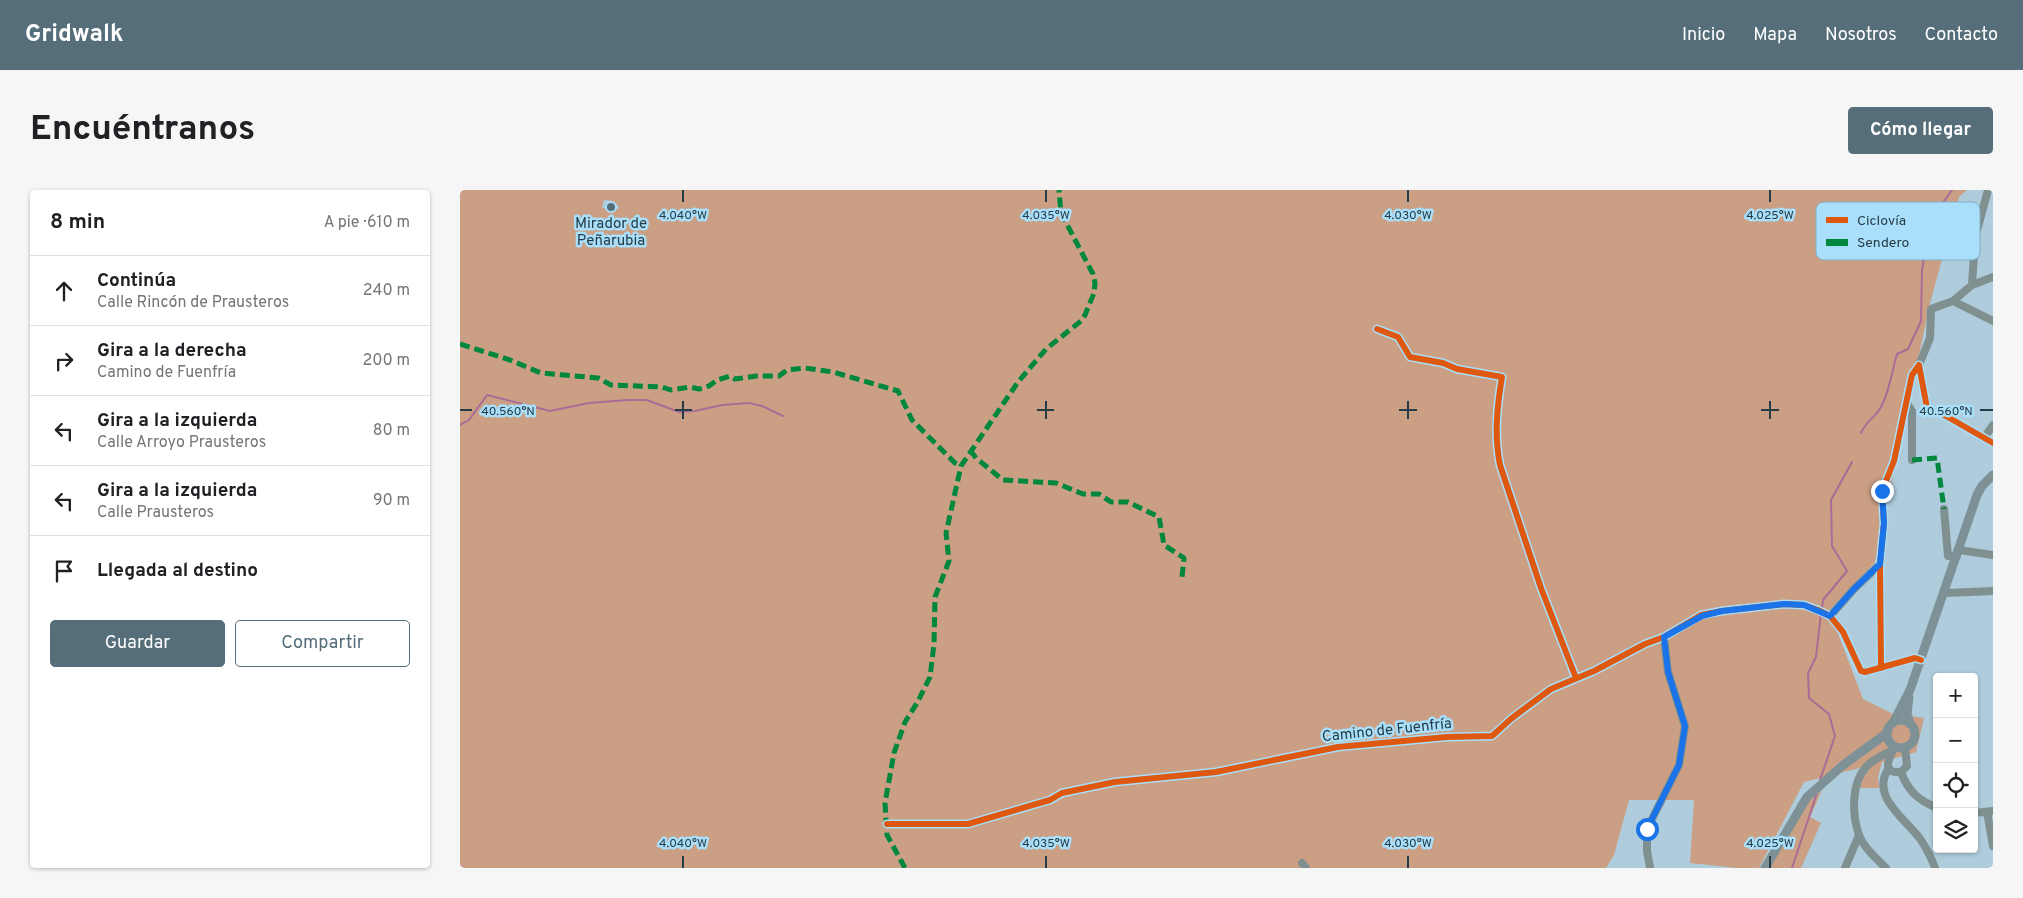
<!DOCTYPE html>
<html lang="es">
<head>
<meta charset="utf-8">
<style>
	:root { --surface:#fff; --page:#f6f6f6; --text:#202124; --muted:#757577; --line:#e0e0e0; --accent:#556e7a }
	body { margin:0; font-family:Overpass,sans-serif; background:var(--page); color:var(--text) }
	.controls { position:absolute; right:15px; bottom:15px; display:grid; overflow:hidden; border-radius:5px; box-shadow:0 1px 4px #0004 }
	.controls button { width:45px; height:45px; display:grid; place-items:center; padding:0; border:0; border-bottom:1px solid var(--line); background:var(--surface); color:var(--text); font:25px sans-serif }
	.stop { position:absolute; width:15px; height:15px; margin:-11px; border:4px solid #1a73e8; border-radius:50%; background:#fff }
	.stop.end { background:#1a73e8; border-color:#fff; box-shadow:0 1px 5px #0008 }
	.list { margin:0; padding:0; list-style:none }
	h2 { display:flex; justify-content:space-between; align-items:center; height:65px; margin:0; padding:0 20px; font-size:21px }
	h2 small { font-size:16px; font-weight:400; color:var(--muted) }
	.list li { display:grid; grid-template-columns:32px 1fr auto; gap:15px; align-items:center; box-sizing:border-box; height:70px; padding:0 20px; border-top:1px solid var(--line) }
	.list b { display:block; font-size:19px; white-space:nowrap }
	.list p { margin:0; font-size:16px; white-space:nowrap; color:var(--muted) }
	.list em { font-size:16px; font-style:normal; color:var(--muted) }
	.actions { display:flex; gap:10px; padding:15px 20px }
	.actions a { flex:1; padding:11px 0; border:1px solid var(--accent); border-radius:5px; text-align:center; font-size:18px; color:var(--accent) }
	.actions .main { background:var(--accent); color:#fff }
	.icon { flex:none; width:28px; height:28px; fill:none; stroke:currentColor; stroke-width:2; stroke-linecap:round; stroke-linejoin:round }
	.map { position:relative; flex:none; width:1533px; height:678px; overflow:hidden; border-radius:5px }
	header { display:flex; align-items:center; gap:30px; box-sizing:border-box; height:70px; padding:0 25px; background:var(--accent); color:#fff }
	header strong { font-size:24px }
	nav { display:flex; gap:28px; margin-inline-start:auto; font-size:18px }
	.intro { display:flex; align-items:center; justify-content:space-between; box-sizing:border-box; height:120px; padding:0 30px }
	h1 { margin:0; font-size:35px }
	.button { padding:12px 22px; border-radius:5px; background:var(--accent); color:#fff; font-size:18px; font-weight:700 }
	main { display:flex; gap:30px; padding:0 30px }
	aside { flex:1; background:var(--surface); border-radius:5px; box-shadow:0 1px 4px #0004 }
	.map>svg:first-child { display:block }
	.green { fill:#cb9f83; fill-rule:evenodd }
	.lines { fill:none; stroke-linecap:round; stroke-linejoin:round }
	.stream { stroke:#ab6b97; stroke-width:2 }
	.minor { stroke:#809090; stroke-width:8 }
	.major { stroke:#7e9197; stroke-width:9 }
	.quiet { stroke:#00873e; stroke-width:5; stroke-dasharray:10 5; stroke-linecap:butt }
	.cycleway-casing { stroke:#a9dffa; stroke-width:9 }
	.cycleway { stroke:#de580f; stroke-width:6 }
	.route { stroke:#1a73e8; stroke-width:6 }
	.ticks { fill:none; stroke:#253b45; stroke-width:2 }
	.poi-dot { fill:#556e7a; stroke:#a9dffa; stroke-width:2 }
	.labels { text-anchor:middle; dominant-baseline:central; stroke-width:5; stroke-linejoin:round; paint-order:stroke }
	.poi-label { font-size:15px; fill:#253b45; stroke:#a9dffa }
	.street-label { font-size:15px; fill:#253b45; stroke:#a9dffa }
	.key { fill:#a9dffa; stroke:#81aec4; stroke-width:1 }
	.key-label { font-size:14px; fill:#253b45 }
	.ticks-label { font-size:12px; text-anchor:middle; fill:#253b45; stroke:#a9dffa; stroke-width:5; stroke-linejoin:round; paint-order:stroke }
</style>
</head>
<body>
<header>
<strong>Gridwalk</strong>
<nav><a>Inicio</a><a>Mapa</a><a>Nosotros</a><a>Contacto</a></nav>
</header>
<div class="intro"><h1>Encuéntranos</h1><a class="button">Cómo llegar</a></div>
<main>
<aside>
<h2>8 min<small>A pie · 610 m</small></h2>
<ul class="list">
<li><svg class="icon" aria-label="ahead" viewBox="0 0 24 24"><path d="M12 20V5M6 11l6-6 6 6"/></svg><div><b>Continúa</b><p>Calle Rincón de Prausteros</p></div><em>240 m</em></li>
<li><svg class="icon" aria-label="right" viewBox="0 0 24 24"><path d="M7 20v-9h11M14 6l5 5-5 5"/></svg><div><b>Gira a la derecha</b><p>Camino de Fuenfría</p></div><em>200 m</em></li>
<li><svg class="icon" aria-label="left" viewBox="0 0 24 24"><path d="M17 20v-9H6M10 6l-5 5 5 5"/></svg><div><b>Gira a la izquierda</b><p>Calle Arroyo Prausteros</p></div><em>80 m</em></li>
<li><svg class="icon" aria-label="left" viewBox="0 0 24 24"><path d="M17 20v-9H6M10 6l-5 5 5 5"/></svg><div><b>Gira a la izquierda</b><p>Calle Prausteros</p></div><em>90 m</em></li>
<li><svg class="icon" aria-label="arrive" viewBox="0 0 24 24"><path d="M6 21V4h12l-3 4 3 4H6"/></svg><div><b>Llegada al destino</b></div></li>
</ul>
<div class="actions"><a class="main">Guardar</a><a>Compartir</a></div>
</aside>
<div class="map">
<svg width="1533" height="678" viewBox="0 0 1533 678">
	<rect width="100%" height="100%" fill="#aeccdb"/>
	<path class="green" d="M0 0H1507L1499 7 1470 113 1415 372 1369 420 1403 509 1433 524 1464 528 1456 562 1422 572 1418 587 1419 598H1400L1403 588 1412 575 1344 592 1299 678H1278L1230 673 1234 610H1169L1154 665 1146 678H0ZM144 10C150 10 157 12 159 18L154 21 142 18Z
		M1362 600 1350 627 1361 633 1341 678H1310L1346 614Z"/>
	<g class="lines">
		<path class="stream" d="M0 235 9 230 27 205 90 221 129 213 168 210H187L219 222 235 221 262 215 289 213 302 216 323 226
			M1401 243C1408 228 1416 228 1422 215 1430 200 1432 180 1437 164L1448 159 1461 131 1462 80 1470 31 1492 0
			M1362 418 1363 410 1387 381 1372 356 1371 310 1392 272
			M1360 590 1375 546 1369 524 1349 508 1348 483 1356 467 1361 423
			M1332 678 1357 603"/>
		<path class="minor" d="M1512 95 1533 87
			M1493 111 1533 131
			M917 139 938 147 950 167 983 173 997 179 1042 187C1037 217 1034 245 1040 275L1081 398 1116 488
			M1459 175 1470 148 1471 119 1493 111 1512 95 1515 48 1528 0
			M1446 212 1452 221V270
			M1524 248 1533 235
			M1484 319 1488 366H1497
			M1499 360 1533 365
			M1484 403 1533 401
			M1370 426 1394 399 1420 374
			M1421 478 1420 374 1424 333 1422 301 1434 271 1452 185 1459 175 1467 218 1486 226 1533 253
			M1433 560C1428 571 1422 583 1441 582L1447 576 1445 557
			M1429 578C1409 606 1446 629 1461 650 1466 658 1472 669 1475 678
			M1441 582C1448 601 1458 610 1477 618
			M1527 622 1533 656
			M1514 623 1533 621
			M427 634H508L590 610 602 603 655 592 756 582 878 557 987 547 1032 546 1052 528 1091 499 1134 481 1185 454 1204 447 1241 425 1262 421 1324 414 1344 415 1358 420 1370 426 1383 442 1401 481 1405 482 1455 468 1461 470
			M842 673 846 678
			M1190 678 1187 661V639L1219 575 1225 536 1208 482 1204 447
			M1385 678 1399 645
			M1426 678C1416 668 1404 658 1399 645 1392 625 1391 593 1406 577 1413 569 1423 565 1433 560"/>
		<path class="major" d="M1449 507 1447 523 1450 534
			M1427 544a14 14 0 1 1 28 0a14 14 0 1 1-28 0Z
			M1433 533 1450 500 1517 305 1522 296 1533 285
			M1305 678 1347 607 1382 576 1427 543"/>
		<path class="quiet" d="M0 154 50 170 81 183 138 188 151 195 202 197 211 200 230 197 239 199 249 196 257 190 270 186 275 189 296 186H319L327 180 345 178 373 182 438 201 452 230 495 273 501 276
			M510 260 516 268 543 290 596 293 623 304H639L651 312H668L699 327 704 355 724 368 722 387
			M1452 270 1477 268 1484 319
			M445 678 427 645 425 613 434 563 445 532 457 513 470 487 474 454 475 407 489 371 486 343 501 276 558 192 586 159 621 131 625 125 634 103 635 93 633 84 601 23 599 0"/>
		<defs>
			<path id="cycleway" d="M917 139 938 147 950 167 983 173 997 179 1042 187C1037 217 1034 245 1040 275L1081 398 1116 488
				M1421 478 1420 374 1424 333 1422 301 1434 271 1452 185 1459 175 1467 218 1486 226 1533 253
				M427 634H508L590 610 602 603 655 592 756 582 878 557 987 547 1032 546 1052 528 1091 499 1134 481 1185 454 1204 447 1241 425 1262 421 1324 414 1344 415 1358 420 1370 426 1383 442 1401 481 1405 482 1455 468 1461 470"/>
		</defs>
		<use href="#cycleway" class="cycleway-casing"/>
		<use href="#cycleway" class="cycleway"/>
	</g>
	<g class="lines">
		<path class="route" d="M1187 639 1219 575 1225 536 1208 482 1204 447 1242 426 1262 421 1324 414 1344 415 1370 426 1394 399 1420 374 1424 333 1422 301"/>
	</g>
	<path class="ticks" d="M223 0V12M586 0V12M948 0V12M1310 0V12M223 211V229M586 211V229M948 211V229M1310 211V229M0 220H12M215 220H232M577 220H594M939 220H957M1301 220H1319M1520 220H1533M223 666V678M586 666V678M948 666V678M1310 666V678"/>
	<circle class="poi-dot" cx="151" cy="17" r="5"/>
	<g class="labels">
		<g class="poi-label">
			<text x="151" y="34">Mirador de<tspan x="151" dy="17">Peñarubia</tspan></text>
		</g>
		<g class="street-label">
			<text transform="translate(927 541) rotate(-6)">Camino de Fuenfría</text>
		</g>
	</g>
	<rect x="1356" y="12" width="164" height="58" rx="8" class="key"/>
	<rect x="1366" y="27" width="22" height="6" fill="#de580f"/>
	<rect x="1366" y="49" width="22" height="7" fill="#00873e"/>
	<g class="key-label">
		<text x="1397" y="35">Ciclovía</text>
		<text x="1397" y="57">Sendero</text>
	</g>
	<g class="ticks-label">
		<text x="223" y="29">4.040°W</text>
		<text x="586" y="29">4.035°W</text>
		<text x="948" y="29">4.030°W</text>
		<text x="1310" y="29">4.025°W</text>
		<text x="48" y="225">40.560°N</text>
		<text x="1486" y="225">40.560°N</text>
		<text x="223" y="657">4.040°W</text>
		<text x="586" y="657">4.035°W</text>
		<text x="948" y="657">4.030°W</text>
		<text x="1310" y="657">4.025°W</text>
	</g>
</svg>
<div class="controls">
<button>+</button>
<button>−</button>
<button><svg class="icon" aria-label="locate" viewBox="0 0 24 24"><circle cx="12" cy="12" r="6"/><path d="M12 2v4M12 18v4M2 12h4M18 12h4"/></svg></button>
<button><svg class="icon" aria-label="layers" viewBox="0 0 24 24"><path d="M12 4l9 5-9 5-9-5zM3 14l9 5 9-5"/></svg></button>
</div>
<div class="stop" style="left:1187px;top:639px"></div>
<div class="stop end" style="left:1422px;top:301px"></div>
</div>
</main>
</body>
</html>
